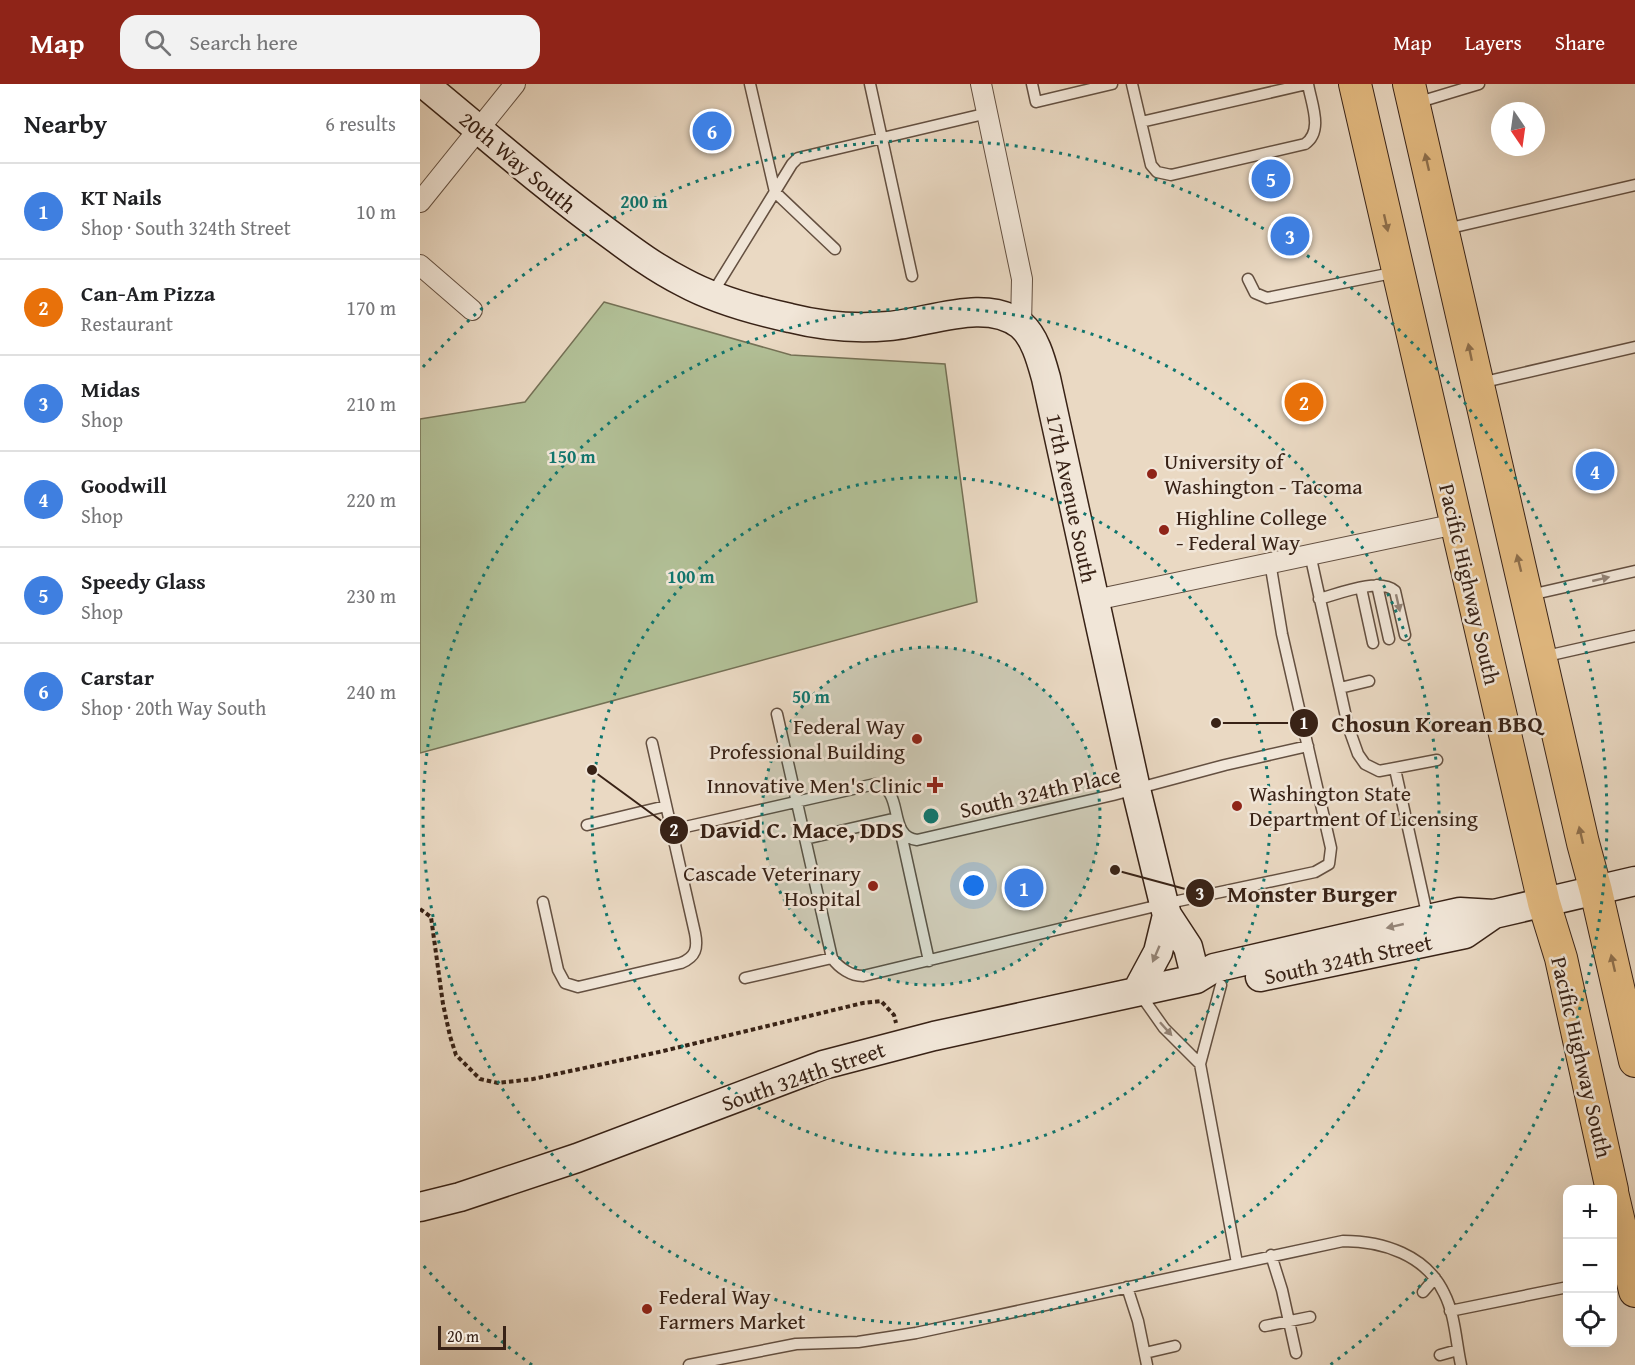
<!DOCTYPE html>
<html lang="en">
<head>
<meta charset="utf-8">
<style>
	:root { --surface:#fff; --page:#f2f2f2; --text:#202124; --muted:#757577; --line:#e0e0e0; --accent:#8f2418 }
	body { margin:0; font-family:"Gentium Book Plus",serif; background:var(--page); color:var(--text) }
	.controls { position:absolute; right:18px; bottom:18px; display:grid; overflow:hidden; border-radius:12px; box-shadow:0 6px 24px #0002 }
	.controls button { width:54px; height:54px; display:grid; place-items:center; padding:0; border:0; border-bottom:2px solid var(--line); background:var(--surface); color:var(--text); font:30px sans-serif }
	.compass { position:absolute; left:1071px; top:18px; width:54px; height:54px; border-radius:50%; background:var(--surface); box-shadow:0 6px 24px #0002; rotate:167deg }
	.scale { position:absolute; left:18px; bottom:15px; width:68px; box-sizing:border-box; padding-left:6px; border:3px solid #382216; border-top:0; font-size:16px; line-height:21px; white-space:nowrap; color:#382216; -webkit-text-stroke:4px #f1e6d8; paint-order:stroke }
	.you { position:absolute; left:554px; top:802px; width:21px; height:21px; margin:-15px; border:4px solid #fff; border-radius:50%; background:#1a73e8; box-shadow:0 0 0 9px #1a73e833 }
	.badge { display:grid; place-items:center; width:39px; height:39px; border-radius:50%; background:var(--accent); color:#fff; font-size:20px; font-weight:700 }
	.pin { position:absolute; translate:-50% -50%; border:3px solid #fff; box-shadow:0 2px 6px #0006 }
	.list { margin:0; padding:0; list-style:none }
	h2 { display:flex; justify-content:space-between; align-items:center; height:78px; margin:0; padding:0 24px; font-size:26px }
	h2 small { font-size:20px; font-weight:400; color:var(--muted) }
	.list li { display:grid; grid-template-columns:39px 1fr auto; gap:18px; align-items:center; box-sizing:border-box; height:96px; padding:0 24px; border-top:2px solid var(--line) }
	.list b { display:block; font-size:22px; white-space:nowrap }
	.list p { margin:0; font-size:20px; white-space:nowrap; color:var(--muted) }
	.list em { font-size:20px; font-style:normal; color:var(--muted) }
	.icon { flex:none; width:33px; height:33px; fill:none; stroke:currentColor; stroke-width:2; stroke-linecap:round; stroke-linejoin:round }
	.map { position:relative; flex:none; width:1215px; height:1281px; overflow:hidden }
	header { display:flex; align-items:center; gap:36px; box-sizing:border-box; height:84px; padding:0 30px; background:var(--accent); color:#fff }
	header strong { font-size:28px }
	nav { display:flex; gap:33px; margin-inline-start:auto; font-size:21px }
	.search { width:420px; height:54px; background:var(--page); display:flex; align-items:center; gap:15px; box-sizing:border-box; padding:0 21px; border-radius:18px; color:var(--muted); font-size:22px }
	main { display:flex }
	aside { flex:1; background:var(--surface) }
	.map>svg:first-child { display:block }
	.green { fill:#b2c097; stroke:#757156; stroke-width:1.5 }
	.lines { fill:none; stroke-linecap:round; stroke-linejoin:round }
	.lane-casing { stroke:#645041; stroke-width:13 }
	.street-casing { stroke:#645041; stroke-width:22 }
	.secondary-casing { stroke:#382216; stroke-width:31 }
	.primary-casing { stroke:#382216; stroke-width:34 }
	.path { stroke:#382216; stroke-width:4; stroke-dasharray:4.5 3; stroke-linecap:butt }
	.lane { stroke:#f1e6d8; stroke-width:10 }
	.street { stroke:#f1e6d8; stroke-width:20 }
	.secondary { stroke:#f1e6d8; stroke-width:28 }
	.primary { stroke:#e5bc82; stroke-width:32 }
	.oneway { fill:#8e6f4c }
	.oneway2 { fill:#948477 }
	.ring { fill:none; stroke:#0f766e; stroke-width:3; stroke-dasharray:3 6 }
	.poi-dot { fill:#8f2418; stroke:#f1e6d8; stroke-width:2 }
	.labels { text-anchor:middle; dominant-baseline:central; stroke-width:5; stroke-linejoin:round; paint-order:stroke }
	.street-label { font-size:22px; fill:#382216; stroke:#f1e6d8 }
	.poi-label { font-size:22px; fill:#382216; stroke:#f1e6d8; text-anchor:start }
	.centre { fill:#0f766e; stroke:#f1e6d8; stroke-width:3 }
	.ring-label { font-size:18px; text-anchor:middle; font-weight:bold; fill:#0f766e; stroke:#f1e6d8; stroke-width:5; stroke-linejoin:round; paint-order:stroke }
	.leader { fill:none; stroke:#382216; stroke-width:2 }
	.callout-dot { fill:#382216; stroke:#f1e6d8; stroke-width:2 }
	.mark-label { font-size:18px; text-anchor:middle; font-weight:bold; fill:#fff }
	.callout-label { font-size:24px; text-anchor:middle; font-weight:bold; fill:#382216; stroke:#f1e6d8; stroke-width:5; stroke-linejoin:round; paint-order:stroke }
</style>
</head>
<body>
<header>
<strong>Map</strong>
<div class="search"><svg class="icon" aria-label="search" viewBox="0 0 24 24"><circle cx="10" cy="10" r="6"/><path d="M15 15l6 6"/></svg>Search here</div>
<nav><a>Map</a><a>Layers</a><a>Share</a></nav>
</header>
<main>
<aside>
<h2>Nearby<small>6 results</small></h2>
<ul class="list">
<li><span class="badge" style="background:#3f7fe0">1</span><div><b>KT Nails</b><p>Shop · South 324th Street</p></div><em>10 m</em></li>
<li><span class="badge" style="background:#e8710a">2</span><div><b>Can-Am Pizza</b><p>Restaurant</p></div><em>170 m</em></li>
<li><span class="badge" style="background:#3f7fe0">3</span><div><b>Midas</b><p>Shop</p></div><em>210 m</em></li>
<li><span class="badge" style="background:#3f7fe0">4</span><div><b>Goodwill</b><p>Shop</p></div><em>220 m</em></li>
<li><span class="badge" style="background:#3f7fe0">5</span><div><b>Speedy Glass</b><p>Shop</p></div><em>230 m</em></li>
<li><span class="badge" style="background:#3f7fe0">6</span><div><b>Carstar</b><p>Shop · 20th Way South</p></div><em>240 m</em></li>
</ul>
</aside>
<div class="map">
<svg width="1215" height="1281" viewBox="0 0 1215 1281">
	<rect width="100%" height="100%" fill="#ead9c3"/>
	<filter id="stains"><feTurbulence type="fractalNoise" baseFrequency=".00333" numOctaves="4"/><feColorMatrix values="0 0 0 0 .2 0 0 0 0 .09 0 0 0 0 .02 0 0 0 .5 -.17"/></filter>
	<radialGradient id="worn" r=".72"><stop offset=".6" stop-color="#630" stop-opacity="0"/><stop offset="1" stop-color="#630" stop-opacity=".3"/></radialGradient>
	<path class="green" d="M184 218 371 271 525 280 557 518 0 669V335L105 318Z"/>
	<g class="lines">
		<defs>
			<path id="lane" d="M330 0 355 108 415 165
				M450 0 492 192
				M612 0 616 18 692 0
				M712 0 731 81 737 88 751 91 885 60C904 47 891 19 888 0
				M996 19 1059 0
				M721 38 887 0
				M1026 145 1215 101
				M828 195 835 209 847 214 977 188
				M292 210 372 80 378 74 568 29
				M1060 299 1215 263
				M890 470 928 642 938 670 945 680 959 687 1017 676
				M957 501 969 555
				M941 504 953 559
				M1110 511 1215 487
				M899 515C918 510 959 493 975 507L985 551
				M1122 573 1215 552
				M920 604 949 597
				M357 630 412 874C419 884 431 892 443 892L744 820 895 788 909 780 911 764 862 550 850 478
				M975 685 1008 834
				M167 741 246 722
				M480 745 509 877
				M252 746 455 700C486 705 466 752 497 756L693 711 805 681 888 662
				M385 755 477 734
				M123 818 138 886 145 899 158 903 261 879C276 873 278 864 275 849L232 659
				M325 894 412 874
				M801 901 780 980 817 1179
				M720 910 744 944 780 980
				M851 1171 862 1206 876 1269
				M707 1203 718 1237 727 1281
				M1003 1208 1015 1194
				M1030 1227 1148 1203
				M845 1242 890 1233
				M725 1269 755 1262
				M1020 1271 1038 1266
				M269 1281 376 1260 438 1258 496 1249 923 1157C963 1157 1006 1171 1024 1209 1035 1230 1036 1258 1041 1281"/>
			<path id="street" d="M561 0 602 195 601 242
				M0 118 95 0
				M0 181 52 226
				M675 516 1036 440"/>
			<path id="secondary" d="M4 0C66 51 126 104 191 151 214 168 237 185 263 198 296 216 333 226 370 234 402 242 436 245 469 242 508 239 566 213 601 241 615 253 621 276 626 294L716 705 744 820 747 831 768 863 776 895
				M840 893 1045 850 1074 830
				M717 907 738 868 747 831
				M0 1123 40 1113 157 1074 403 981 514 952 776 895 794 884 1008 835 1040 828 1074 830 1215 797"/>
			<path id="primary" d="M935 0 1124 819 1141 874 1192 1106
				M989 0 1163 759 1176 807 1215 977
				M1192 1108 1215 1207"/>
		</defs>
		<use href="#lane" class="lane-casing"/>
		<use href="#street" class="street-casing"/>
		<use href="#secondary" class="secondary-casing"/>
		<use href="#primary" class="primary-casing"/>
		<path class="path" d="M0 825 11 833 23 920 30 952 36 971 60 995 78 999 113 995 239 968 443 919 461 917 474 931 476 939"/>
		<use href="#lane" class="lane"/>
		<use href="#street" class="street"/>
		<use href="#secondary" class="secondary"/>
		<use href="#primary" class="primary"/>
	</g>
	<defs><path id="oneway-solid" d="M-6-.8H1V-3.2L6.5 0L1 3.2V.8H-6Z" transform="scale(1.5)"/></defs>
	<g class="oneway">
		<use href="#oneway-solid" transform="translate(1007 78) rotate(-103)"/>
		<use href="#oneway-solid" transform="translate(966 139) rotate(77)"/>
		<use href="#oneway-solid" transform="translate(1050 268) rotate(-102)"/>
		<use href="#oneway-solid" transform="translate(1099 479) rotate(-104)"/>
		<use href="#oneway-solid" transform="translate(1161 751) rotate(-103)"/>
		<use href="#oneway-solid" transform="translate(1193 879) rotate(-103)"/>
	</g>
	<g class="oneway2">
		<use href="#oneway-solid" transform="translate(1181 495) rotate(-13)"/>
		<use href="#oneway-solid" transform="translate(978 519) rotate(77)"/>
		<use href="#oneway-solid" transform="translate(975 842) rotate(167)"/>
		<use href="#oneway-solid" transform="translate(736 870) rotate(113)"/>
		<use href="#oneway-solid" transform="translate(746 945) rotate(48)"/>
	</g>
	<circle cx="511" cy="732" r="169" fill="#0f766e" fill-opacity=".12"/>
	<g class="ring">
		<circle cx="511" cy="732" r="169"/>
		<circle cx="511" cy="732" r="339"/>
		<circle cx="511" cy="732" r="508"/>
		<path d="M112 1281A678 678 0 0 1 3 1181M3 283A678 678 0 1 1 910 1281"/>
	</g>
	<g class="poi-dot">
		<circle cx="732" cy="390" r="6"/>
		<circle cx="744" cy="446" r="6"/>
		<circle cx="497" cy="655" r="6"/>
		<path d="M512 692h6v6h6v6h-6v6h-6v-6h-6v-6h6z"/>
		<circle cx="817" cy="722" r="6"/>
		<circle cx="453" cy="802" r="6"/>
		<circle cx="227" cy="1225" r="6"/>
	</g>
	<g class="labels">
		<g class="street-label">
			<text transform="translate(98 78) rotate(40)">20th Way South</text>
			<text transform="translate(652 414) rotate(78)">17th Avenue South</text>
			<text transform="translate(1050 500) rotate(77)">Pacific Highway South</text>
			<text transform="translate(620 708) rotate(-13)">South 324th Place</text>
			<text transform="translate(928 875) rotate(-12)">South 324th Street</text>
			<text transform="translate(1162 973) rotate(77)">Pacific Highway South</text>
			<text transform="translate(383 992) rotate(-19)">South 324th Street</text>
		</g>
		<g class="poi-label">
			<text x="744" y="377">University of<tspan x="744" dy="25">Washington - Tacoma</tspan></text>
			<text x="756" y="433">Highline College<tspan x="756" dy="25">- Federal Way</tspan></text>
			<text x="485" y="642" text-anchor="end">Federal Way<tspan x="485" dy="25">Professional Building</tspan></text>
			<text x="502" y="701" text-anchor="end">Innovative Men's Clinic</text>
			<text x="829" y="709">Washington State<tspan x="829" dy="25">Department Of Licensing</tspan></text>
			<text x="441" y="789" text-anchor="end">Cascade Veterinary<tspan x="441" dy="25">Hospital</tspan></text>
			<text x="239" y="1212">Federal Way<tspan x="239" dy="25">Farmers Market</tspan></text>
		</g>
	</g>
	<circle cx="511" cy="732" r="9" class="centre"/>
	<g class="ring-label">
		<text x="224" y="124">200 m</text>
		<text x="152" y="379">150 m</text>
		<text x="271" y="499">100 m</text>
		<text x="391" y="619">50 m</text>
	</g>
	<path class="leader" d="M796 639L884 639M172 686L254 746M695 786L780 809"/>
	<g class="callout-dot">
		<circle cx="796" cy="639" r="6"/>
		<circle cx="172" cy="686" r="6"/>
		<circle cx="695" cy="786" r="6"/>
		<circle cx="884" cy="639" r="15"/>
		<circle cx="254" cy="746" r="15"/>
		<circle cx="780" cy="809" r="15"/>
	</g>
	<g class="mark-label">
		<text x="884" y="645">1</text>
		<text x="254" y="752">2</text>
		<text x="780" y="816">3</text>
	</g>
	<g class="callout-label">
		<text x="1017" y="648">Chosun Korean BBQ</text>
		<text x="382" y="754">David C. Mace, DDS</text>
		<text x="892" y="818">Monster Burger</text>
	</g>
	<rect width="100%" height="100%" filter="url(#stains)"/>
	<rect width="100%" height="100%" fill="url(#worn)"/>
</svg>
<div class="controls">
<button>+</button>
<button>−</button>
<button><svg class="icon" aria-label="locate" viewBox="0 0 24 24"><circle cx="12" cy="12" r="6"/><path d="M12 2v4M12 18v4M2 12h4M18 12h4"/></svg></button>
</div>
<svg class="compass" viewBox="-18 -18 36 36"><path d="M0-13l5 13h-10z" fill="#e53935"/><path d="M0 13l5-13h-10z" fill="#757577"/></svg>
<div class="scale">20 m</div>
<div class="you"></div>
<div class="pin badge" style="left:604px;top:804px;background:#3f7fe0">1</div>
<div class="pin badge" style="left:884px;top:318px;background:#e8710a">2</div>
<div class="pin badge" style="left:870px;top:152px;background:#3f7fe0">3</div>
<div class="pin badge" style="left:1175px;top:387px;background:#3f7fe0">4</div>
<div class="pin badge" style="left:851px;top:95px;background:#3f7fe0">5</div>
<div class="pin badge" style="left:292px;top:47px;background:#3f7fe0">6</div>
</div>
</main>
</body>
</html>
